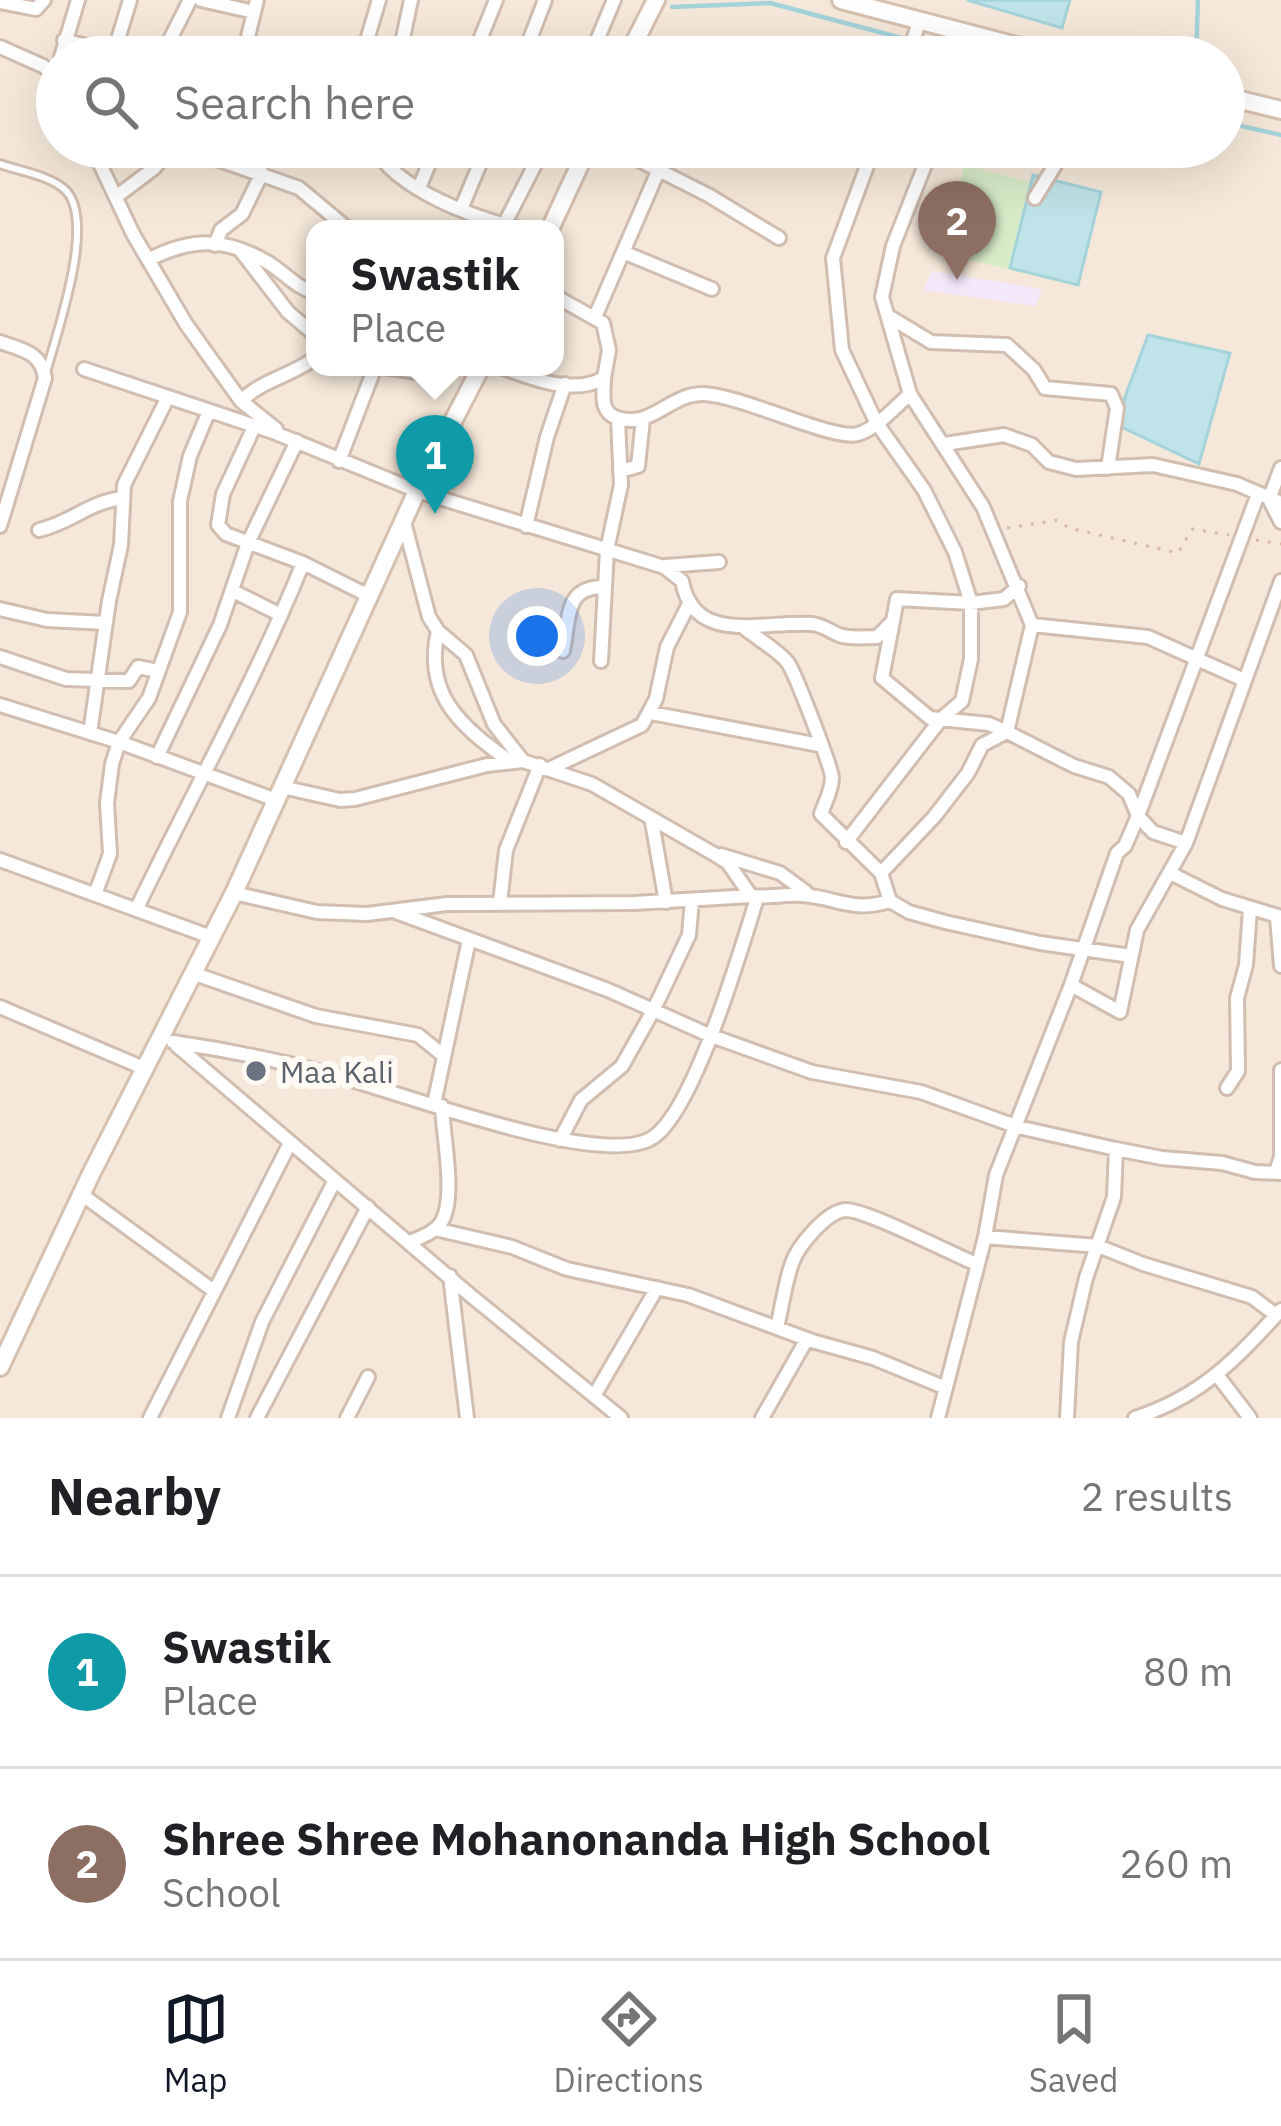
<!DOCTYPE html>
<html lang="en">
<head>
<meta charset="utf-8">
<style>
	:root { --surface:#fff; --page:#f2f2f2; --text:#202124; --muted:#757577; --line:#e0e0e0; --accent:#111827 }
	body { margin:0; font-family:"IBM Plex Sans",sans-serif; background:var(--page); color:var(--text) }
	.you { position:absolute; left:537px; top:636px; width:42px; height:42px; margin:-30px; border:9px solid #fff; border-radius:50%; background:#1a73e8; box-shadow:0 0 0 18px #1a73e833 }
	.badge { display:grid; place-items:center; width:78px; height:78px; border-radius:50%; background:var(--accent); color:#fff; font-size:39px; font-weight:700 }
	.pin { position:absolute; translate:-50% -99px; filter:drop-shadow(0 3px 6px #0008) }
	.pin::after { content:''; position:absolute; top:63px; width:42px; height:36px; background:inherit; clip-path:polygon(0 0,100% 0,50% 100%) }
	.popup { position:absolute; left:306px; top:220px; width:258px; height:156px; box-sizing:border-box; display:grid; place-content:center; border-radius:24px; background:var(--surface); filter:drop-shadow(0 3px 9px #0005); font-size:39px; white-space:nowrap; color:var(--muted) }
	.popup b { font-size:45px; color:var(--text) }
	.popup::after { content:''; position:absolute; left:50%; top:100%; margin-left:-24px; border:24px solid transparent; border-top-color:var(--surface) }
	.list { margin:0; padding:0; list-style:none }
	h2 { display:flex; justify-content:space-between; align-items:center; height:156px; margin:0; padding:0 48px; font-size:51px }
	h2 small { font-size:39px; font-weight:400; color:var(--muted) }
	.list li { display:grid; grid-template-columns:78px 1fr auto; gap:36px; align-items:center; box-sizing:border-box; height:192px; padding:0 48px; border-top:3px solid var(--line) }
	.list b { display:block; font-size:45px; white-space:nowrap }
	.list p { margin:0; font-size:39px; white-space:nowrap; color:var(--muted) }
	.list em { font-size:39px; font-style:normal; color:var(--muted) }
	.icon { flex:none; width:66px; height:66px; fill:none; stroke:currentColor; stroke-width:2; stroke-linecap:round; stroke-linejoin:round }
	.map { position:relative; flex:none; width:1281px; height:1418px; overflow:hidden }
	.search { position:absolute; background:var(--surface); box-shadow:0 12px 48px #0002; left:36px; right:36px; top:36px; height:132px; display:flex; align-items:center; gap:30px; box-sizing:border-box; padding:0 42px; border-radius:66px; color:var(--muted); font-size:45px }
	.sheet { height:540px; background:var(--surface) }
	nav { display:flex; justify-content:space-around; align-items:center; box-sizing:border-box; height:168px; border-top:3px solid var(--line); background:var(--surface); font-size:33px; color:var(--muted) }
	nav a { display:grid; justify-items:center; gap:6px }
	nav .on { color:var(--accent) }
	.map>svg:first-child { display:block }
	.residential { fill:#f5e8da; fill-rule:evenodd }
	.education { fill:#f3e8fa }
	.green { fill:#d8ecc9 }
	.water { fill:#bfe3e8; stroke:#a5d3da; stroke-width:3 }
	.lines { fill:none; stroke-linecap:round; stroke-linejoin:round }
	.stream { stroke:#a5d3da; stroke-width:4.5 }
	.service-casing { stroke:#d1beb0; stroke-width:12 }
	.minor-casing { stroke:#d1beb0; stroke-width:18 }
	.secondary-casing { stroke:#d6c0b0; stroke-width:22 }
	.path { stroke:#d9b8a5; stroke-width:3; stroke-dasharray:3 9; stroke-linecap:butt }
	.service { stroke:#fff; stroke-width:6 }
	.minor { stroke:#fff; stroke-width:12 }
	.secondary { stroke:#fff; stroke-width:16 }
	.worship-dot { fill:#6b7280; stroke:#fffaf3; stroke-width:4.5 }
	.labels { text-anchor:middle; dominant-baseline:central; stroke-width:12; stroke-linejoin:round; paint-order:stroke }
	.worship-label { font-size:30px; fill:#5b616d; stroke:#fffaf3; text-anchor:start }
</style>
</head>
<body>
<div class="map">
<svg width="1281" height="1418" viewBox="0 0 1281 1418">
	<rect width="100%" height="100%" fill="#fdf6ec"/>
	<path class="residential" d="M0 0H1281V1418H0ZM57 57H1224V147H57ZM315 229H555V367H315Z"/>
	<path class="education" d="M932 271 1042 289 1036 306 923 290Z"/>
	<path class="green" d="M964 165 1046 186 1023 273 942 253Z"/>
	<path class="water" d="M967 0H1070L1062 28Z
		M1033 175 1101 192 1078 285 1010 268Z
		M1148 335 1230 353 1199 464 1115 424Z"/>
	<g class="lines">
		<path class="stream" d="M672 7 770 3 973 57
			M1196 57 1198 0
			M1224 122 1281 135"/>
		<defs>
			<path id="service" d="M0 164C19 171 47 175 63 188 99 216 56 334 46 373"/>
			<path id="minor" d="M201 0 254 12
				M0 2 36 9 44 0
				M64 40 128 57
				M0 47 43 66 57 77
				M113 56 130 0
				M61 57 78 0
				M161 57 190 0
				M243 57 257 0
				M362 57 379 0
				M399 57 411 0
				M473 57 496 0
				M523 57 545 0
				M590 57 614 0
				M907 57 919 23
				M92 147 133 234 186 324 241 401 276 429
				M182 147 299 188 348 229
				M374 147C397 190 474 218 521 229
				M613 147 708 195 779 238
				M932 147 893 246 882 297 910 394 983 507 1032 625 1148 637 1244 680
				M419 188 436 147
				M117 196 153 169 172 147
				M1035 198 1066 147
				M461 209 487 147
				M504 225 544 147
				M215 245 221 230 242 214 262 173
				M241 251 288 312 315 335
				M623 252 712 289
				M148 260C190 238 225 237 267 262 284 272 295 287 315 293
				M888 316 931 342 1007 345 1034 370 1045 388 1111 394 1117 408 1108 468
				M595 317 659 169
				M0 342C23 350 41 352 45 378L0 526
				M383 367 417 372 442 367
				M501 367C531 378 573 396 604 378L609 350 603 323 555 296
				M84 369 273 432 417 491 664 567 682 581C694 647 765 620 812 624 823 625 829 631 839 635 850 639 865 637 877 637L893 621 897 599 971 603 1004 599 1019 586
				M604 378C604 393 599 412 617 418 652 429 670 393 704 394 744 396 833 441 858 434 876 429 896 406 910 394
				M241 401C262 380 291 376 315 358
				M254 427 223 494 218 525 226 534 303 563 371 597
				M945 444 1004 435 1032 445 1049 462 1076 469 1153 465 1237 484 1281 503
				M339 461 375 367
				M1281 468 1269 499 1281 522
				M620 471 638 466 643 419
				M404 522 429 617 438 631 466 655 494 724 523 761
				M526 526 547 437 565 384
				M39 530C73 522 88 502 123 498
				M666 566 719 562
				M233 591 281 615
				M0 609 47 620 106 623
				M893 621 882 678 930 718 989 724 1007 732 1032 625
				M743 627C756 638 778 650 788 663 795 673 832 768 832 778 832 790 825 802 821 814L881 873
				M438 631C423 695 462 727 508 760
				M563 651C570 618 564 586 605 587
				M0 657 66 679 129 681 138 667 158 671
				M601 661 607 550 621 485 618 419
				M0 705 119 742 276 800
				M651 713 819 745
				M90 733 109 601 121 545 124 485 168 397
				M157 757 220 625 248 543 297 441
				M551 768 642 725 656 699 667 647 690 602
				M282 787 340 800 355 799 487 765 523 761 592 784 714 854 728 863 751 896C767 898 784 894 801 895 837 897 851 913 890 901
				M652 822 666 902
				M846 842 941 719 962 701 971 659V603L955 552 924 490 876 422 842 350 833 258 874 147
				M721 855 780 873 806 892
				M0 860 211 937
				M1170 873 1222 899 1281 917
				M96 892 110 854 107 803 112 764 119 742 149 698 180 612V501L190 456 209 411
				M234 893 317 912 367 914 447 904 634 903 751 896
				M500 903 506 850 540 765
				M137 908C192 793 255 682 303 563
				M396 912 608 990 709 1035 812 1072 921 1092 1018 1127 1116 1149 1162 1158 1222 1163 1255 1172 1281 1173
				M1277 917 1281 966
				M1131 956 1040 943 945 922 909 912 890 901 881 873 934 817 968 773 982 745 1007 732 1074 766 1109 777 1129 794 1138 816 1153 832 1186 843
				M192 973 316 1016 418 1035 444 1056
				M1071 985 1117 853 1125 846 1138 816 1258 494
				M0 1007 146 1069
				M173 1042C228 1050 281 1061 334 1075 397 1091 601 1170 652 1138 694 1112 741 949 757 898
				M176 1045 470 1295 621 1418
				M1227 1088 1238 1071 1237 998 1246 965 1250 909
				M434 1104 469 940
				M560 1140 581 1100 622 1066 654 1009 689 935 692 900
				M1276 1172 1281 1157V1070
				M81 1194 214 1291
				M435 1229 512 1247 567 1269 688 1295 812 1341 873 1358 946 1388
				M985 1237 1098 1246 1143 1264 1252 1297 1276 1315
				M410 1242C421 1237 436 1232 442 1221 456 1196 443 1136 442 1106
				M450 1276 467 1418
				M777 1328C782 1306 785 1283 792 1263 798 1246 826 1212 845 1210 866 1209 951 1254 977 1264
				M1218 1376 1250 1418
				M594 1396 657 1288
				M150 1418 290 1143
				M228 1418 262 1322 335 1180
				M257 1418 368 1207
				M347 1418 368 1377
				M762 1418 807 1339
				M938 1418 985 1237 996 1175 1071 985 1120 1012 1137 930 1186 843 1281 581
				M1067 1418 1071 1342 1086 1278 1114 1197 1116 1149
				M1135 1418C1202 1396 1235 1360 1281 1310"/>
			<path id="secondary" d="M841 0 1059 57
				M627 57 656 0
				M1224 96 1281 110
				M550 229 588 147
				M0 1367 91 1174 234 893 417 491 481 367"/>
		</defs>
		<use href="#service" class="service-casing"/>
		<use href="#minor" class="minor-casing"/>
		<use href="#secondary" class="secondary-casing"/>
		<path class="path" d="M1007 528 1058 520 1069 528 1178 553 1192 529 1229 535
			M1256 540 1281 544"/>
		<use href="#service" class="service"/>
		<use href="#minor" class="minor"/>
		<use href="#secondary" class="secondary"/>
	</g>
	<circle class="worship-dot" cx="256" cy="1071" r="12"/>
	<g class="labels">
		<g class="worship-label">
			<text x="280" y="1071">Maa Kali</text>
		</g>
	</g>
</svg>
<div class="you"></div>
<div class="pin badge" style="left:435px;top:514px;background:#0f9aa8">1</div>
<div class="popup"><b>Swastik</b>Place</div>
<div class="pin badge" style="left:957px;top:280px;background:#8d6e63">2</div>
<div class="search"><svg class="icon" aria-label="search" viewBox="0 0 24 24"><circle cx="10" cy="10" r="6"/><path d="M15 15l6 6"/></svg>Search here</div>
</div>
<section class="sheet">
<h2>Nearby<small>2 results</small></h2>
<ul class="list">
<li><span class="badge" style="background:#0f9aa8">1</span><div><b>Swastik</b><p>Place</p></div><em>80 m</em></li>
<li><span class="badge" style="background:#8d6e63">2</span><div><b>Shree Shree Mohanonanda High School</b><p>School</p></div><em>260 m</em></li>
</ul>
</section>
<nav>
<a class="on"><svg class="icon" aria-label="map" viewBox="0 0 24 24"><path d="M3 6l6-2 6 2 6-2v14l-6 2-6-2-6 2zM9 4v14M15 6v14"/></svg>Map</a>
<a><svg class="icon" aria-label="directions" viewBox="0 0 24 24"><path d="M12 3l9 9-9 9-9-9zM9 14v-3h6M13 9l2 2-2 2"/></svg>Directions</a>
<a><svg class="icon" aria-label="saved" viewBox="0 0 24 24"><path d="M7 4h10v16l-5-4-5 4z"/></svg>Saved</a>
</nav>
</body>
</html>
